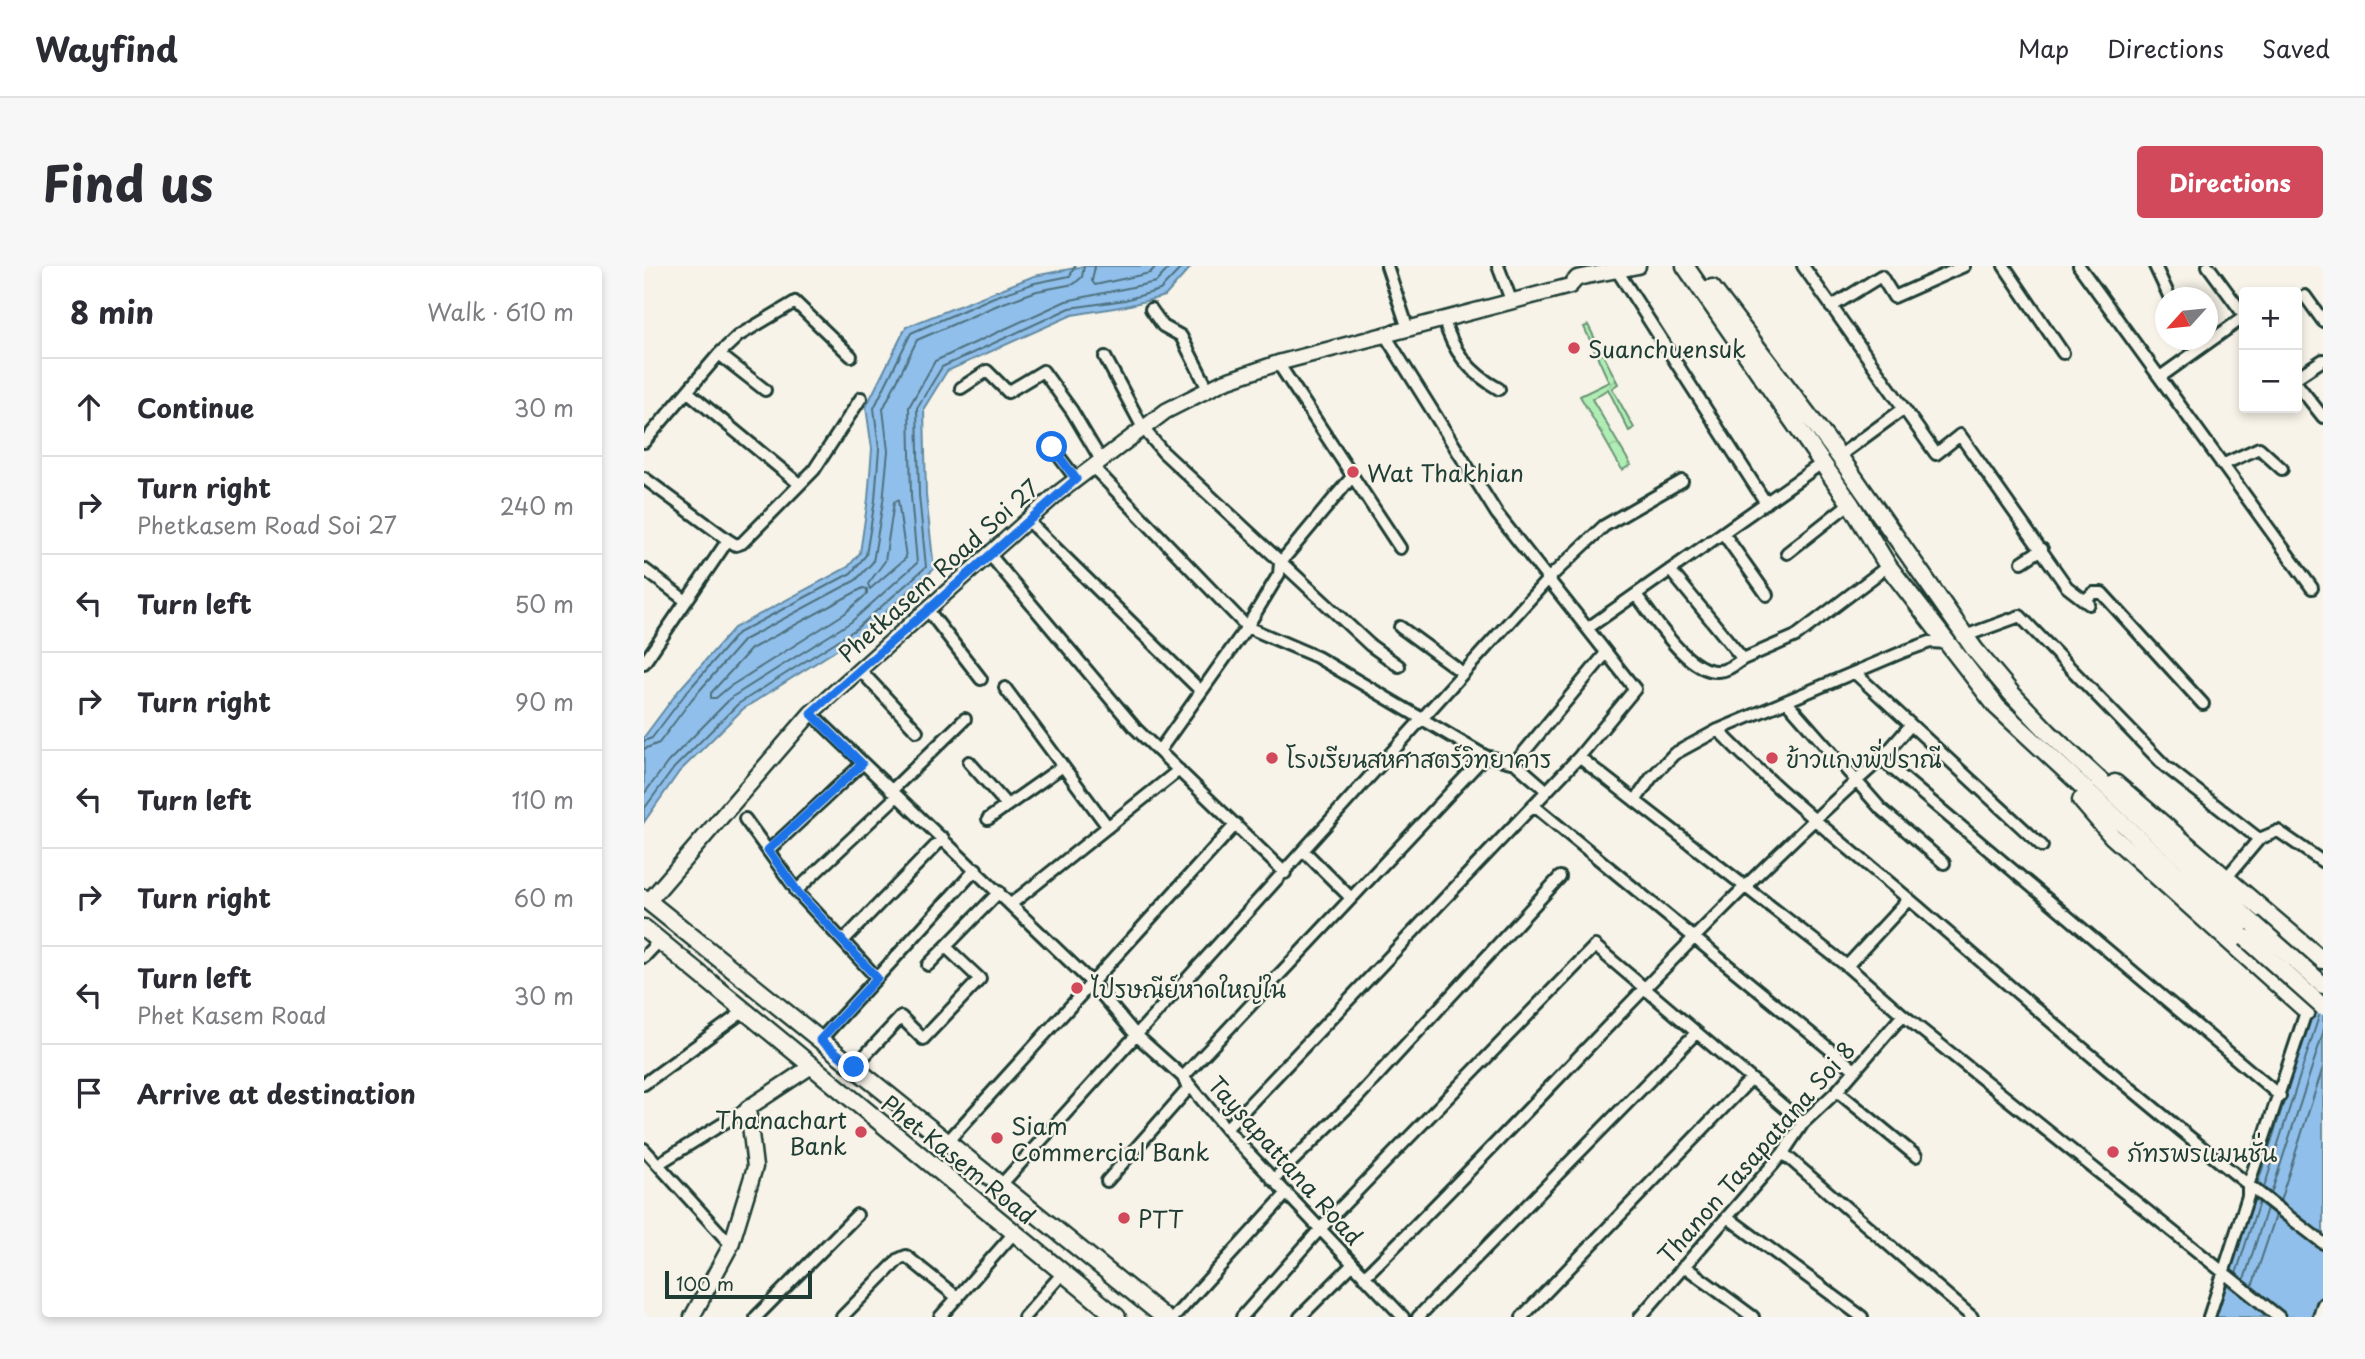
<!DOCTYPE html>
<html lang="en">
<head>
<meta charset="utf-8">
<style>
	:root { --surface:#fff; --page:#f7f7f7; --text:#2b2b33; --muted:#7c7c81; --line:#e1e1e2; --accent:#d1495b }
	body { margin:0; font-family:"Playpen Sans","Playpen Sans Thai",sans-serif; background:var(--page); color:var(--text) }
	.controls { position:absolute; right:21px; top:21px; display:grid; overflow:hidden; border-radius:7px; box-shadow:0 4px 10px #0003 }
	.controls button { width:63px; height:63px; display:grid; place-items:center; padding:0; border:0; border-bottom:2px solid var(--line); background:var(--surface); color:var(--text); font:35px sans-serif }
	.compass { position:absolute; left:1511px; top:21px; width:63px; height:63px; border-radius:50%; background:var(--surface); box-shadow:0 4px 10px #0003; rotate:243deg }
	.scale { position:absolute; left:21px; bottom:18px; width:147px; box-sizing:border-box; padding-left:7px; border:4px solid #1f3d34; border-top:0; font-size:19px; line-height:24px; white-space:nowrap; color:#1f3d34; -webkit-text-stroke:5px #f7f3e8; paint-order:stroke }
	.stop { position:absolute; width:21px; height:21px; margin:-16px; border:5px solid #1a73e8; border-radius:50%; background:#fff }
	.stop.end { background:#1a73e8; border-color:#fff; box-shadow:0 2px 7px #0008 }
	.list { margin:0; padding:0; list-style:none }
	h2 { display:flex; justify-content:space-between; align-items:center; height:91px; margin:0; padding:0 28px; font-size:30px }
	h2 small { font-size:23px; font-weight:400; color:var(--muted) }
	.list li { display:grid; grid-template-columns:46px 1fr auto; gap:21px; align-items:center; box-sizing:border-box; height:98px; padding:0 28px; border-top:2px solid var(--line) }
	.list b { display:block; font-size:26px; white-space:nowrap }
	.list p { margin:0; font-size:23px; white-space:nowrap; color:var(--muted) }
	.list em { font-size:23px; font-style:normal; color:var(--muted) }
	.icon { flex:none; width:38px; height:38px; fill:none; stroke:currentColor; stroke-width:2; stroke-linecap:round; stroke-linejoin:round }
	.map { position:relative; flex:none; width:1679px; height:1051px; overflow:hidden; border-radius:7px }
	header { display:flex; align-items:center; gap:42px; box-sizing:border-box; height:98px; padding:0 35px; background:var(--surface); border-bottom:2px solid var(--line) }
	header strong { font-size:33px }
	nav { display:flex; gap:38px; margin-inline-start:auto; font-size:24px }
	.intro { display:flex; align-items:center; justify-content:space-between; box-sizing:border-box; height:168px; padding:0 42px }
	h1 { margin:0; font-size:49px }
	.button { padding:18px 32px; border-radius:7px; background:var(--accent); color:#fff; font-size:24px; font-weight:700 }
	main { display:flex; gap:42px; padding:0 42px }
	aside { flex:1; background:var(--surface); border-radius:7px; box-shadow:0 4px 10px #0003 }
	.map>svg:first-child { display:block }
	.forest { fill:url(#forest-crowns); stroke:#689574; stroke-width:2 }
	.water { fill:#91bfeb; stroke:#638ba2; stroke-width:2 }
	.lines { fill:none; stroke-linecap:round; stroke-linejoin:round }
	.shore { stroke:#4d717d; stroke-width:2 }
	.minor-casing { stroke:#1f3d34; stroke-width:16 }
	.tertiary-casing { stroke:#1f3d34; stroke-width:19 }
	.secondary-casing { stroke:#1f3d34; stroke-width:21 }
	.minor { stroke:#f7f3e8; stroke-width:10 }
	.tertiary { stroke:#f7f3e8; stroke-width:14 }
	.secondary { stroke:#f7f3e8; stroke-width:16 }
	.secondary-bridge-casing { stroke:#1f3d34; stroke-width:21; stroke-linecap:butt }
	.secondary-bridge { stroke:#f7f3e8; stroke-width:16 }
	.route { stroke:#1a73e8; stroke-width:9 }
	.poi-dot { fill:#d1495b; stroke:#f7f3e8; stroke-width:2.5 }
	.labels { text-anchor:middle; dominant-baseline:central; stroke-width:5; stroke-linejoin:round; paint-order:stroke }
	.poi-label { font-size:23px; fill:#1f3d34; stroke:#f7f3e8; text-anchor:start }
	.street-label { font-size:23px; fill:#1f3d34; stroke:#f7f3e8 }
</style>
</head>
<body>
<header>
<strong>Wayfind</strong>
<nav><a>Map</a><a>Directions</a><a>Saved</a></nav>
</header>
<div class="intro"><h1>Find us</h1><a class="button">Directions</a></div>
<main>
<aside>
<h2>8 min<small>Walk · 610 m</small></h2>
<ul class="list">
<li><svg class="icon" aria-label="ahead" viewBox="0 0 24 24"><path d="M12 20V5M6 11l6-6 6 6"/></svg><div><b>Continue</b></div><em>30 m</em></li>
<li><svg class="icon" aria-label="right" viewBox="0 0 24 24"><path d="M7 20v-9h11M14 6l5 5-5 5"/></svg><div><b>Turn right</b><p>Phetkasem Road Soi 27</p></div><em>240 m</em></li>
<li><svg class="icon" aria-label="left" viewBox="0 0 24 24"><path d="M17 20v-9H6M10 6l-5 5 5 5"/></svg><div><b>Turn left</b></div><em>50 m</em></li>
<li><svg class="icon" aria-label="right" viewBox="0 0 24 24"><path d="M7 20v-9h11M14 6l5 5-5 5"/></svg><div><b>Turn right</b></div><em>90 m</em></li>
<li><svg class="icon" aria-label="left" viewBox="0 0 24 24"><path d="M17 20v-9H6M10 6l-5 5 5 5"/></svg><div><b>Turn left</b></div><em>110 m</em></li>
<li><svg class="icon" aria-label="right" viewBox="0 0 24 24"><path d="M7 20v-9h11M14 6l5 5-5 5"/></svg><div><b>Turn right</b></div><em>60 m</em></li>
<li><svg class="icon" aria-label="left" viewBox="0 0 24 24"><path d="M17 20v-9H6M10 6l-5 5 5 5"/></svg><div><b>Turn left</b><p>Phet Kasem Road</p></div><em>30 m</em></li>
<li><svg class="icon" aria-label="arrive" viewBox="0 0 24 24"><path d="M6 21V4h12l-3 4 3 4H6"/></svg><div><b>Arrive at destination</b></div></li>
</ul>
</aside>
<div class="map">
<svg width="1679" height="1051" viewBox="0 0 1679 1051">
	<defs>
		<pattern id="forest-crowns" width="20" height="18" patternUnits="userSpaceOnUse" patternTransform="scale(1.75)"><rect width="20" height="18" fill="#b0edb4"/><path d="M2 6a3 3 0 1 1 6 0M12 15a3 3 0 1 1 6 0" fill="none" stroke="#97cc9b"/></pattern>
	</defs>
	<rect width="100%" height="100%" fill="#f7f3e8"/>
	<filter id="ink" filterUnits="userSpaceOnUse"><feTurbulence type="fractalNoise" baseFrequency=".0143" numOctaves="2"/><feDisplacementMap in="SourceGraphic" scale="14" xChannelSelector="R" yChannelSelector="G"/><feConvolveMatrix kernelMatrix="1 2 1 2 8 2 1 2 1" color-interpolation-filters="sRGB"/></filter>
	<g filter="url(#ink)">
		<path class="forest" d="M944 59 974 118 968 122 990 162 985 165 964 123 948 133 987 199 978 204 936 130 965 116 940 61Z"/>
		<path class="water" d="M442 0H548L521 30 482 40 428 49 303 105 280 142 282 229 290 303 216 369 99 443 35 506 0 556V471L36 423 90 362 204 301 216 287 224 233 228 183 222 141 262 61 390 10Z
			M1679 715V1033L1673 1051H1571Z"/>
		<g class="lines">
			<path class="shore" d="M451 0 448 15 451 19 506 7 512 0
				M254 234 262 292 226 323 224 318 241 295 250 236Z
				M219 322 223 323V328L200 348 85 421 72 432H67V427L107 383Z
				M0 475 8 472 42 427 94 367 207 307 222 289 231 234 235 183 230 142 267 67 350 31 391 17 426 10 431 0
				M0 483 15 477 48 433 100 374 212 314 229 296 239 236 244 185 239 143 273 74 354 39 393 25 430 18 438 11 440 0
				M0 528 24 496 88 431 207 356 273 297 267 230 265 141 291 95 422 35 512 16 527 0
				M0 543 30 502 94 438 212 363 282 301 275 229 273 142 298 101 426 42 481 34 516 24 539 0
				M1620 922 1675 750
				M1627 928 1679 767
				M1636 935 1679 801
				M1592 1008 1615 936
				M1600 1014 1623 942
				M1608 1021 1632 949"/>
			<defs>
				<path id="minor" d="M743 0 764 63
					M854 0 867 34
					M1159 0 1292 188 1316 169 1423 321 1445 338
					M1360 0 1419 87
					M1435 0 1668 322
					M1511 0 1526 32
					M1564 0 1600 49
					M974 6 1122 237
					M1661 30 1679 55
					M1187 41 1237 10 1250 31 1320 0
					M507 43 519 60 537 70 564 123
					M800 54C809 86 826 107 855 123
					M75 88 121 124
					M461 91 499 162 519 186 726 379 755 400
					M634 97 756 282
					M1516 111 1600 51
					M1653 111 1679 94
					M1653 118 1679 151
					M317 122 343 105 364 126 399 105 428 145 457 194
					M44 126 154 217
					M0 176 75 88 94 70 151 36 207 90
					M408 181 432 213
					M1195 190 1259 143
					M1578 199 1615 182 1638 203
					M448 200 603 361 673 391 841 490 871 497 902 524
					M0 212 84 274 0 397
					M384 255 557 425
					M1079 267 1123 329
					M84 274 92 279 98 277 170 204 217 132
					M1143 287 1206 237
					M346 289 492 463 641 607
					M1378 296 1398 283
					M0 303 42 335
					M1026 304 1099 393 1152 370 1244 300
					M992 329C1010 351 1043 407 1074 405 1084 405 1091 398 1099 393
					M1441 334 1449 327H1458L1559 438
					M283 343 337 413
					M756 361 819 407
					M944 362 1178 197
					M1321 370 1376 350 1521 500 1615 573
					M216 404 273 465
					M1211 407 1398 580
					M361 422 464 561
					M1143 436 1237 543 1300 597
					M167 447 448 717 491 768 539 811 582 863 759 1051
					M1074 464C1138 530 1210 586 1280 646 1410 759 1542 872 1679 977
					M515 485 603 361 635 308 636 297 707 212
					M935 491 1203 700 1259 749 1635 1051
					M1237 493 1636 830
					M325 496 363 539
					M871 497 962 387
					M247 525 321 453
					M991 535 1007 512 1030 488 1074 464 1261 385 1286 376 1304 377
					M889 539 1211 804
					M101 553 156 629 233 712
					M344 553 419 500
					M124 585 218 498
					M660 585 706 631
					M1583 611 1615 573 1634 565 1679 596
					M152 625 253 530
					M367 638 535 504
					M199 675 299 572
					M0 691 15 675
					M284 699 355 626
					M1203 700 1265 633
					M176 774 332 603
					M210 801 257 751 279 773 336 713 302 681
					M0 818 100 745
					M1193 825 1272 890
					M582 863 935 491 991 423 853 248 741 69
					M304 875 592 558
					M0 883 87 979
					M1139 887 1328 1051
					M14 898 104 842
					M629 914 711 834 916 611
					M463 915 544 823 539 811 841 490
					M356 920 905 312 960 260 1038 215
					M1083 951 1218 1051
					M1040 1000 1109 1051
					M720 1011C894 840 1054 655 1237 493L1266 460
					M112 1051 213 949
					M198 1051 255 993 262 990 314 1032
					M296 1051 370 967
					M380 1051 418 1008
					M530 1051 643 927
					M598 1051 676 963 951 680 1159 857
					M656 1051 708 999
					M774 1051 1052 767
					M878 1051 1107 813
					M996 1051 1139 887 1159 857 1193 825 1259 749
					M1565 1051 1604 930V920L1664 740
					M1675 1051 1679 1038"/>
				<path id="tertiary" d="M4 636 167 447 413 228 522 145 579 116 634 97 926 20 933 12 994 0
					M48 1051 87 979 111 901 104 842 166 801"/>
				<path id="secondary" d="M1041 0 1206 237 1244 300 1353 441 1602 672
					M1068 22 1195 190 1331 384 1368 428 1405 467 1609 657
					M1471 517 1678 694
					M1437 534 1468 570 1663 745
					M0 632 520 1051
					M0 662 473 1051"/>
			</defs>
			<use href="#minor" class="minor-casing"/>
			<use href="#tertiary" class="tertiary-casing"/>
			<use href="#secondary" class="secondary-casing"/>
			<use href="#minor" class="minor"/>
			<use href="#tertiary" class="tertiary"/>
			<use href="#secondary" class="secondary"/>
			<defs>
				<path id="secondary-bridge" d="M1609 657 1679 719
					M1602 672 1679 741"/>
			</defs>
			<use href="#secondary-bridge" class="secondary-bridge-casing"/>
			<use href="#secondary-bridge" class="secondary-bridge"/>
		</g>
	</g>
	<g class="lines" filter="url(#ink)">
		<path class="route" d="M210 801 176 774 233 712 156 629 124 584 218 498 167 447 432 213 408 181"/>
	</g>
	<g class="poi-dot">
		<circle cx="930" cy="82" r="7"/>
		<circle cx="709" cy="206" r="7"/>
		<circle cx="628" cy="492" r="7"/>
		<circle cx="1128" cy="492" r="7"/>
		<circle cx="433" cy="722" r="7"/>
		<circle cx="217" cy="866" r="7"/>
		<circle cx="353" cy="872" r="7"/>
		<circle cx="1469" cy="886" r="7"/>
		<circle cx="480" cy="952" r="7"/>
	</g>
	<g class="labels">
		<g class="poi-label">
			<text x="944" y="82">Suanchuensuk</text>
			<text x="723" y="206">Wat Thakhian</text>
			<text x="642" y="492">โรงเรียนสหศาสตร์วิทยาคาร</text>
			<text x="1142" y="492">ข้าวแกงพี่ปราณี</text>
			<text x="447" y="722">ไปรษณีย์หาดใหญ่ใน</text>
			<text x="203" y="853" text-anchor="end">Thanachart<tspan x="203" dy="26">Bank</tspan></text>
			<text x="367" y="859">Siam<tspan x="367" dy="26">Commercial Bank</tspan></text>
			<text x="1483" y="886">ภัทรพรแมนชั่น</text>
			<text x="494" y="952">PTT</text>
		</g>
		<g class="street-label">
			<text transform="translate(294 304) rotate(-42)">Phetkasem Road Soi 27</text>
			<text transform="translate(1112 886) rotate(-49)">Thanon Tasapatana Soi 8</text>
			<text transform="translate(315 893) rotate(39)">Phet Kasem Road</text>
			<text transform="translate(642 894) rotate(48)">Taysapattana Road</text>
		</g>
	</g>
</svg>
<div class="controls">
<button>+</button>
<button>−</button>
</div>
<svg class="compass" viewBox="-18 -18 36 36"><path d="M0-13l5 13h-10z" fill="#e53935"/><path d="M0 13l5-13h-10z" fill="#7c7c81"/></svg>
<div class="scale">100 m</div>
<div class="stop" style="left:408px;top:181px"></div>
<div class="stop end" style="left:210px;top:801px"></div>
</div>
</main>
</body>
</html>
